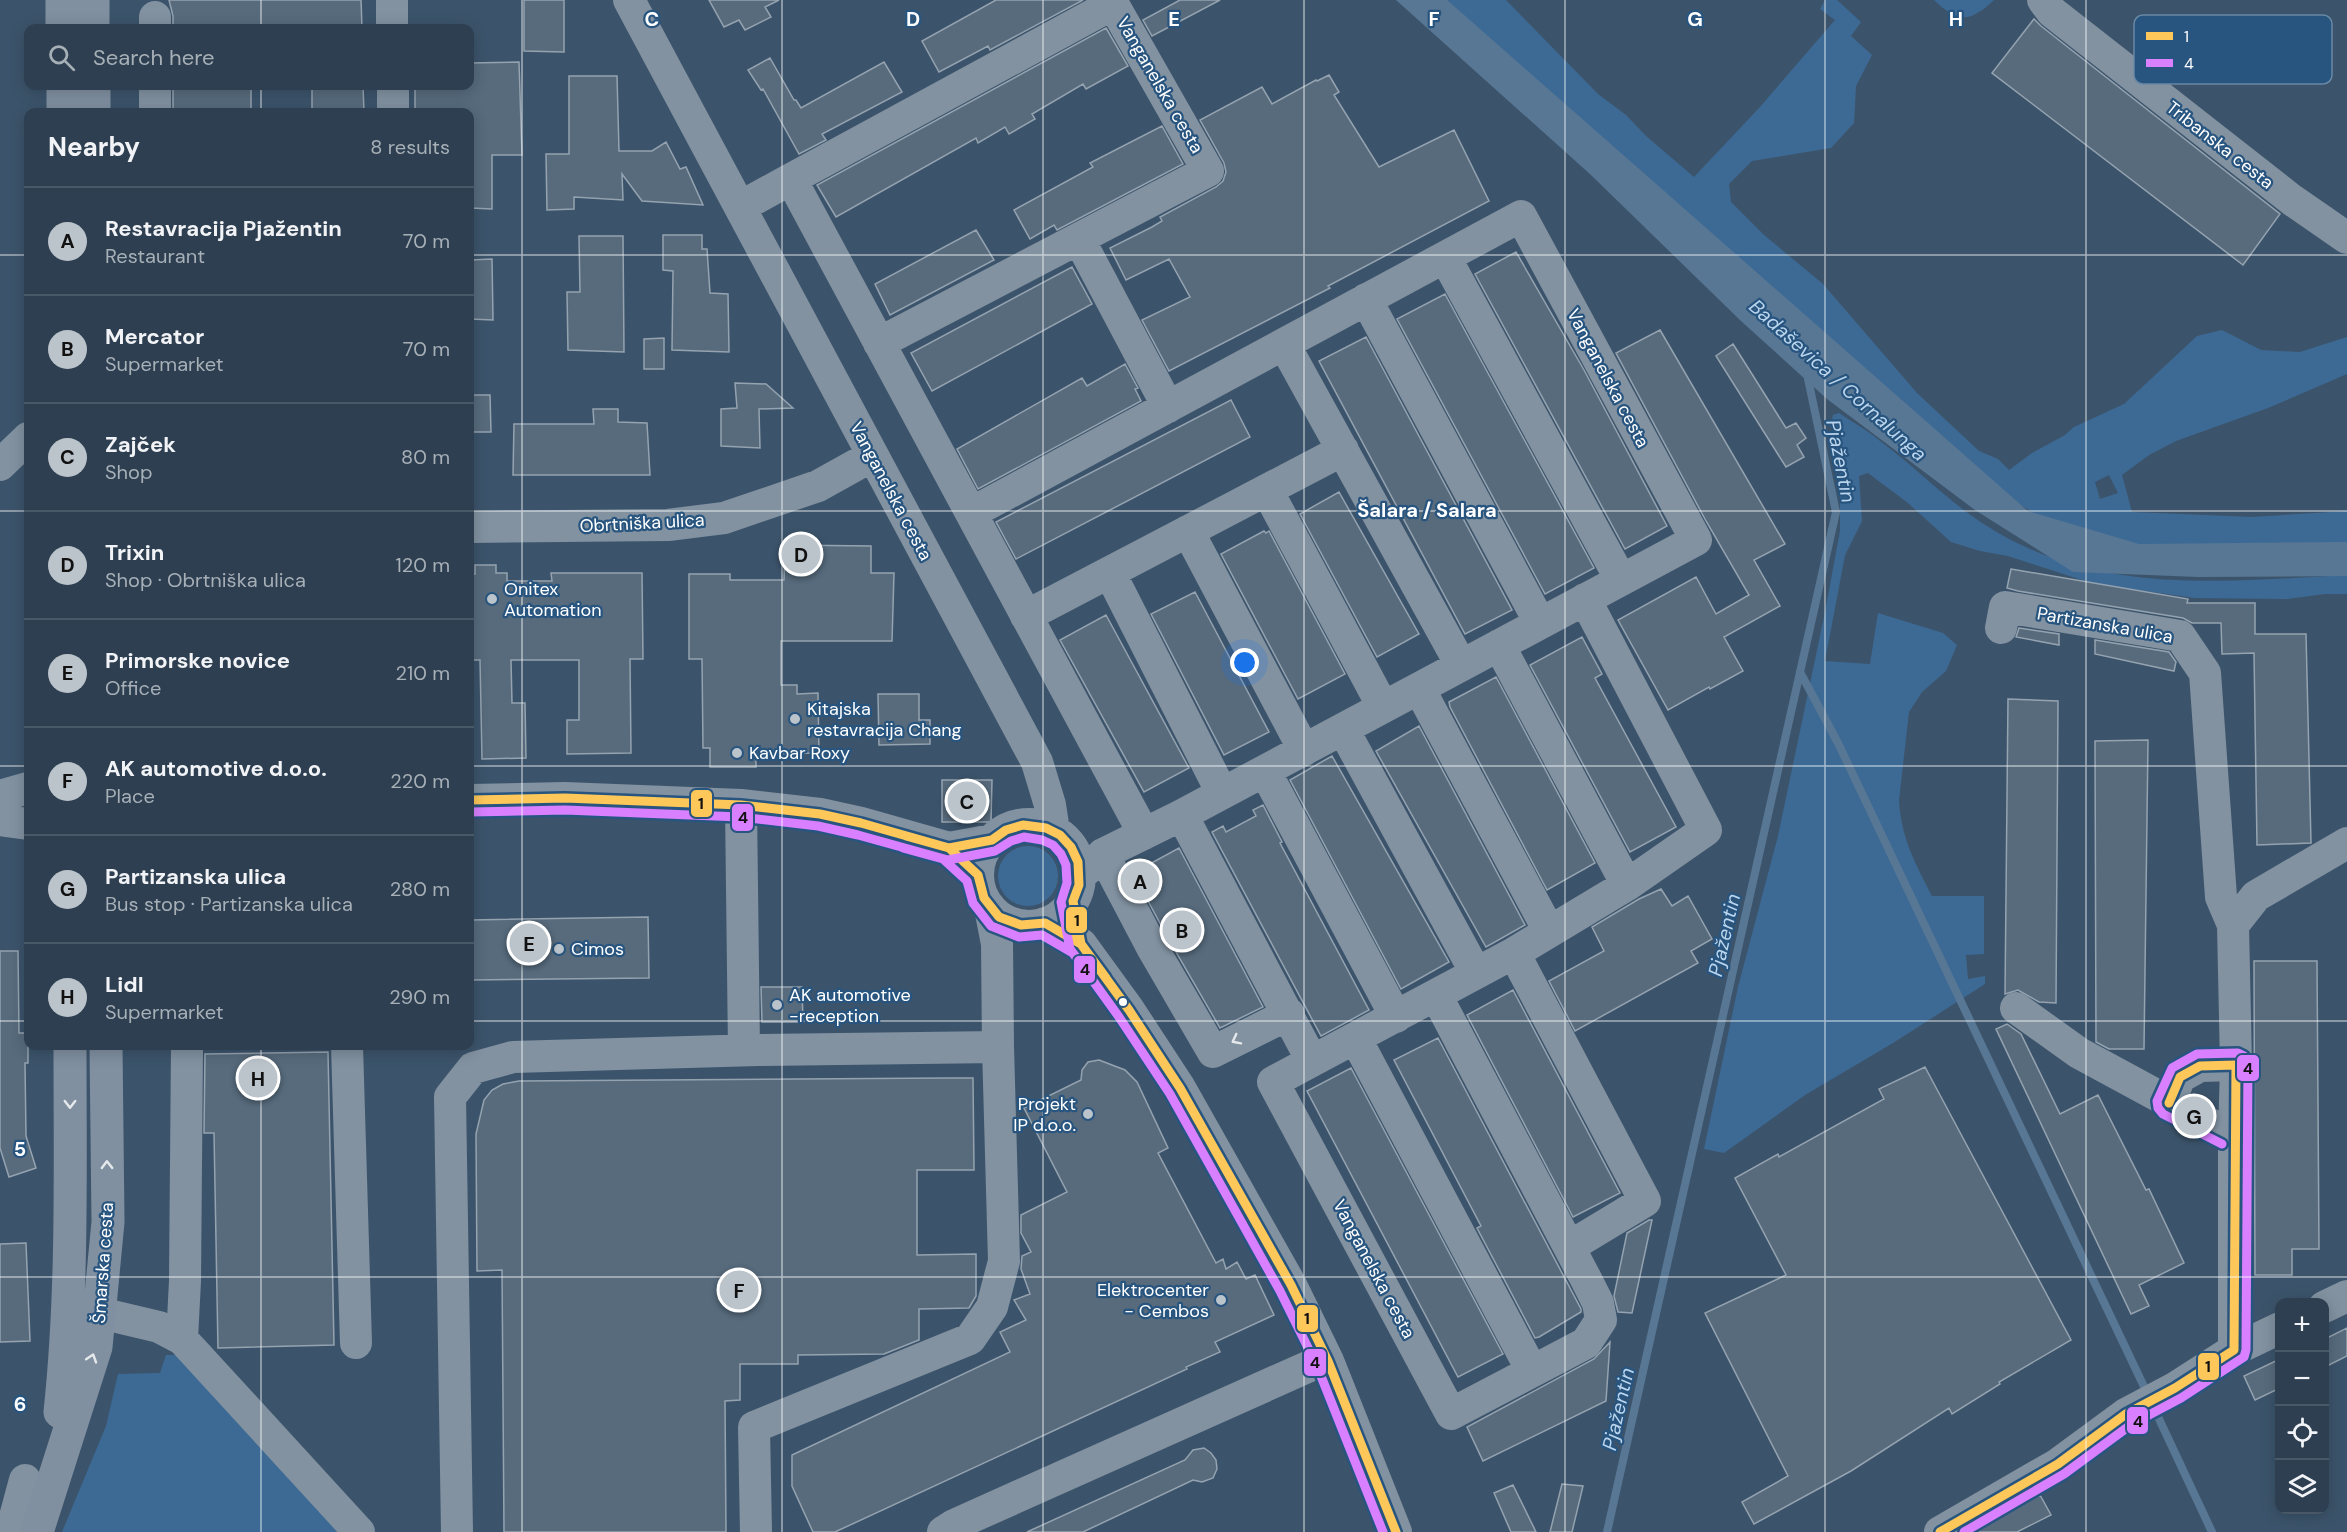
<!DOCTYPE html>
<html lang="en">
<head>
<meta charset="utf-8">
<style>
	:root { --surface:#2d3f50; --page:#354657; --text:#f1f3f6; --muted:#a7afb7; --line:#485867; --accent:#bbc3cb }
	body { margin:0; font-family:"DM Sans",sans-serif; background:var(--page); color:var(--text) }
	.controls { position:absolute; right:18px; bottom:18px; display:grid; overflow:hidden; border-radius:12px; box-shadow:0 3px 15px #0003 }
	.controls button { width:54px; height:54px; display:grid; place-items:center; padding:0; border:0; border-bottom:2px solid var(--line); background:var(--surface); color:var(--text); font:30px sans-serif }
	.you { position:absolute; left:1245px; top:663px; width:21px; height:21px; margin:-15px; border:4px solid #fff; border-radius:50%; background:#1a73e8; box-shadow:0 0 0 9px #1a73e833 }
	.badge { display:grid; place-items:center; width:39px; height:39px; border-radius:50%; background:var(--accent); color:#111; font-size:20px; font-weight:700 }
	.pin { position:absolute; translate:-50% -50%; border:3px solid #fff; box-shadow:0 2px 6px #0006 }
	.list { margin:0; padding:0; list-style:none }
	h2 { display:flex; justify-content:space-between; align-items:center; height:78px; margin:0; padding:0 24px; font-size:26px }
	h2 small { font-size:20px; font-weight:400; color:var(--muted) }
	.list li { display:grid; grid-template-columns:39px 1fr auto; gap:18px; align-items:center; box-sizing:border-box; height:108px; padding:0 24px; border-top:2px solid var(--line) }
	.list b { display:block; font-size:22px; white-space:nowrap }
	.list p { margin:0; font-size:20px; white-space:nowrap; color:var(--muted) }
	.list em { font-size:20px; font-style:normal; color:var(--muted) }
	.icon { flex:none; width:33px; height:33px; fill:none; stroke:currentColor; stroke-width:2; stroke-linecap:round; stroke-linejoin:round }
	.map { position:relative; flex:none; width:2347px; height:1532px; overflow:hidden }
	.search { position:absolute; background:var(--surface); box-shadow:0 3px 15px #0003; left:24px; top:24px; width:450px; height:66px; display:flex; align-items:center; gap:15px; box-sizing:border-box; padding:0 21px; border-radius:12px; color:var(--muted); font-size:22px }
	.panel { position:absolute; background:var(--surface); box-shadow:0 3px 15px #0003; left:24px; top:108px; width:450px; height:942px; border-radius:12px }
	.map>svg:first-child { display:block }
	.green { fill:#3d6a95; fill-rule:evenodd }
	.water { fill:#587794 }
	.lines { fill:none; stroke-linecap:round; stroke-linejoin:round }
	.stream { stroke:#587794; stroke-width:8 }
	.building { fill:#576b7d; stroke:#95a3b0; stroke-width:1.5 }
	.minor { stroke:#8292a1; stroke-width:32 }
	.major { stroke:#8090a1; stroke-width:33 }
	.bus-1-casing { stroke:#28557f; stroke-width:14 }
	.bus-2-casing { stroke:#28557f; stroke-width:14 }
	.bus-1 { stroke:#fdc75a; stroke-width:9 }
	.bus-2 { stroke:#d880ff; stroke-width:9 }
	.oneway { stroke:#e6e9ec }
	.grid { fill:none; stroke:#fff; stroke-width:1.5; stroke-opacity:0.55 }
	.poi-dot { fill:#bbc3cb; stroke:#28557f; stroke-width:2 }
	.bus-dot { fill:#fff; stroke:#28557f; stroke-width:2 }
	.labels { text-anchor:middle; dominant-baseline:central; stroke-width:4.5; stroke-linejoin:round; paint-order:stroke }
	.street-label { font-size:18px; fill:#fff; stroke:#28557f }
	.poi-label { font-size:18px; fill:#fff; stroke:#28557f; text-anchor:start }
	.water-label { font-size:20px; font-style:italic; fill:#bad5ed; stroke:#28557f }
	.neighbourhood-label { font-size:20px; font-weight:bold; fill:#fff; stroke:#28557f }
	.key { fill:#28557f; stroke:#6888a5; stroke-width:1.5 }
	.key-label { font-size:16px; fill:#fff }
	.grid-label { font-size:20px; text-anchor:middle; font-weight:bold; fill:#fff; stroke:#28557f; stroke-width:4.5; stroke-linejoin:round; paint-order:stroke }
	.line-badge { stroke:#28557f; stroke-width:2 }
	.pale-badge-label { font-size:16px; text-anchor:middle; font-weight:bold; fill:#111 }
</style>
</head>
<body>
<div class="map">
<svg width="2347" height="1532" viewBox="0 0 2347 1532">
	<rect width="100%" height="100%" fill="#3c546b"/>
	<path class="green" d="M1445 0H1506L1598 94 1626 115 1646 136 1694 177 1760 107 1835 20 1820 9 1825 0H1837L1861 22 1851 36 1872 55 1856 86 1854 123 1831 148 1752 161 1729 184 1731 202 1764 235 1823 284 1917 393 1979 451 1998 459 2009 470 2032 453 2065 435 2074 427 2124 404 2197 336 2222 330 2261 350 2300 352 2347 337V374L2268 408 2176 441 2149 455 2122 475 2132 512 2252 517 2347 511V548L2180 553 2054 527 2018 503ZM2109 475 2118 493 2100 499 2095 482Z
		M1934 0H1994C1970 22 1959 24 1934 0Z
		M1839 413C1854 423 1870 432 1884 444 1912 465 1937 490 1965 511 2082 598 2210 582 2347 575V594H2325L2287 599 2195 598 2094 584 2008 556 1980 551 1951 542 1908 503 1868 473 1859 476 1862 521 1845 555 1825 661 1870 664 1878 613 1943 633 1957 645 1946 671 1922 692 1909 712 1899 800C1901 838 1915 863 1932 896H1984V954L1966 955 1968 979 1985 976V984L1893 1043 1805 1095 1724 1153 1704 1149 1738 987 1778 836 1825 612 1840 531V464L1831 424 1833 415Z
		M998 876a30 30 0 1 1 60 0a30 30 0 1 1-60 0Z
		M166 1355H183L344 1532H62L106 1426 118 1374 160 1373Z"/>
	<path class="water" d="M1396 0H1447L2028 511 2139 544 2347 542V576L2198 577 2073 572 1975 510 1827 399 1741 321 1591 175Z"/>
	<g class="lines">
		<path class="stream" d="M1800 672 1838 743 2148 1395
			M2153 1406 2212 1532
			M1607 1532 1836 512 1807 374"/>
	</g>
	<path class="building" d="M169 0H361L362 28H173V16Z
		M524 0H564V52L524 51Z
		M709 0H779L765 7 771 17 745 30 739 20 724 27Z
		M996 0H1083L990 50 988 46 939 72 922 41Z
		M1180 0H1220L1152 36 1143 20Z
		M2034 19 2041 26 2280 214 2243 265 1992 73Z
		M1106 28 1128 66 1086 89 1083 84 1032 114 1035 119 1009 134 1005 127 978 143 976 138 836 217 817 185Z
		M770 58 794 100H796L801 108 884 62 902 92 822 134 826 140 799 154 763 89 761 90 748 70Z
		M519 62 522 155H492V209L470 208V112H415V86H470V63Z
		M1329 75 1339 92 1334 95 1379 167 1454 130 1489 201 1328 286 1330 288 1169 371 1142 320 1190 297 1169 259 1126 280 1110 248 1152 227 1162 221 1160 217 1216 187 1223 181 1226 172 1224 163 1200 120 1262 87 1272 104 1316 80 1317 81Z
		M569 76H617L619 151H652L666 142 680 169 686 167 703 205 642 201 622 174 623 200 574 197V209L547 210 546 154H569Z
		M173 86H251V112H173Z
		M312 86H363L364 112H312Z
		M1162 126 1183 164 1057 230 1054 225 1030 239 1014 210 1093 167 1090 163Z
		M976 230 994 260 890 315 875 284Z
		M663 235H702V249H707L710 293 728 294 729 352 672 350 673 271 663 270Z
		M579 236H623L624 352 568 350 567 292H580Z
		M1516 252 1584 370 1667 526 1625 549 1475 274Z
		M492 259 493 320 470 319V260Z
		M1072 267 1092 304 932 391 911 353Z
		M1445 294 1594 568 1545 594 1397 319Z
		M1660 330 1785 544 1754 560 1780 606 1724 637 1743 671 1710 689 1709 687 1668 710 1618 620 1696 577 1716 614 1749 595 1706 521 1616 353Z
		M1366 337 1512 610 1465 634 1319 361Z
		M664 338V369H644V339Z
		M1733 344 1786 428 1796 423 1806 438 1797 445 1804 457 1786 467 1716 356Z
		M1125 364 1138 388 1135 389 1141 401 978 489 957 449 1082 378 1087 386Z
		M735 383 766 384 793 408 759 409 760 448 721 446V409L737 408Z
		M470 395H490L491 432H470Z
		M1231 400 1250 437 1016 559 996 522Z
		M593 409H618V422L647 423 650 475H513L514 424H594Z
		M1339 492 1419 634 1377 657 1300 514Z
		M1264 531 1266 533 1269 531 1345 674 1298 699 1221 554Z
		M785 545 871 546V573H894L892 641H781V685H797V694L818 693 819 753 756 754V767H710V748H703L702 659H689V574H730V580H784Z
		M475 565H496V573H507V581H552L551 573H642L643 659H630L631 753 567 754V720H579V660H511L512 703H525L526 758 482 759 480 660H470V574H475Z
		M2011 569 2188 599 2187 603H2255V634H2306L2311 843 2257 845 2254 653 2222 654 2221 623H2192L2183 618 2018 591 2007 588Z
		M1195 592 1269 732 1224 755 1151 614Z
		M1106 615 1189 768 1144 792 1060 640Z
		M2019 628 2059 634V645L2016 637Z
		M1582 637 1602 674 1595 678 1676 827 1630 852 1530 665Z
		M2095 640 2169 652 2176 662 2174 671 2095 654Z
		M1496 677 1595 863 1547 890 1450 707 1449 702Z
		M878 694H919V720H930V744L879 745Z
		M2008 699 2058 701 2056 1003 2039 1002 2018 990 2005 994Z
		M1419 726 1525 925 1486 947 1376 751Z
		M2148 740 2144 1049H2109L2096 1042 2095 741Z
		M1332 756 1449 962 1401 989 1290 780Z
		M942 780H992L991 822H942Z
		M1263 805 1282 842 1280 843 1369 1010 1321 1036 1212 832 1223 826 1226 832 1256 816 1253 810Z
		M1179 848 1263 1007 1220 1028 1169 940 1133 873Z
		M1661 889 1672 906 1688 896 1712 939 1691 951 1698 963 1575 1031 1549 981 1604 951 1592 927 1639 899Z
		M648 917 649 978 470 980V920Z
		M0 951H18L19 1033H28V1063H25L26 1136 36 1168 9 1177 0 1148Z
		M2254 961H2317L2319 1249H2292V1275H2255Z
		M761 987H802L803 1022H762Z
		M1513 990 1620 1193 1573 1217 1467 1015Z
		M2007 1024 2021 1034 2060 1114 2098 1095 2146 1190 2149 1189 2184 1263 2139 1285 2149 1306 2131 1314 1996 1029Z
		M1438 1038 1581 1309V1312L1539 1337 1535 1338 1477 1228 1481 1226 1394 1060Z
		M328 1052 334 1345 218 1348 214 1133H204L205 1054Z
		M1099 1060 1125 1070 1137 1082 1168 1148 1158 1153 1216 1263 1223 1259 1226 1269 1237 1262 1246 1279 1255 1275 1274 1315 1215 1342 1220 1352 1186 1367 1187 1369 835 1532H813L792 1486V1455L1010 1352 1000 1332 1026 1320 1014 1300 1030 1294 1021 1269 1022 1256 1031 1252 1021 1233V1215L1067 1192 1024 1108 1081 1080 1082 1070 1088 1062Z
		M1925 1067 2071 1340 1999 1382 2000 1384 1952 1414 1949 1408 1851 1471 1754 1524 1742 1502 1788 1476 1705 1313 1786 1275 1735 1178 1778 1154 1779 1157 1884 1099 1879 1089Z
		M1351 1068 1503 1354 1458 1377 1307 1091Z
		M949 1078H973L974 1170H917V1255L976 1254V1296L969 1308 919 1309V1340L884 1354 798 1355V1364H740V1400L725 1401 726 1532H504L502 1270 477 1271 476 1134 484 1100 492 1090 503 1084 519 1081Z
		M1649 1220H1652L1632 1313 1618 1312 1614 1296 1627 1233Z
		M26 1243 30 1341 0 1342V1244Z
		M2347 1328V1356L2325 1367V1339Z
		M1610 1342 1606 1401 1483 1461 1467 1427 1594 1359Z
		M2280 1359V1388L2255 1400 2244 1376Z
		M1204 1448 1211 1453 1216 1460 1217 1469 1213 1478 1202 1482 1193 1480 1083 1532H1027L1185 1460 1193 1450Z
		M1562 1484 1583 1486 1572 1532H1550Z
		M1513 1485 1536 1532H1511L1494 1493Z
		M2040 1495 2051 1515 2017 1532H1976Z"/>
	<g class="lines">
		<path class="minor" d="M392 0V28
			M629 0 1037 762 1050 805 1054 831
			M2043 0 2052 12 2292 200 2347 238
			M155 17V28
			M155 86V112
			M393 86V112
			M791 179 1113 4 1208 171 879 343
			M740 207 791 179 1144 834
			M1079 239 1168 407
			M1445 257 1621 580
			M1366 299 1540 623
			M1284 344 1461 665
			M0 465 28 438
			M1267 490 1383 707
			M971 513 1521 216 1696 540 1182 815 1103 854 1079 877
			M470 527 668 525 724 518 818 486 872 456
			M1188 531 1304 750
			M1110 573 1222 793
			M1026 616 1343 450
			M1499 645 1627 885
			M1419 688 1549 931
			M1343 729 1476 973
			M1265 771 1396 1017
			M0 796 28 788
			M470 800 565 798 741 805 820 814 861 823 949 848 992 840
			M741 805 744 1050
			M1182 815 1312 1061 1514 953 1627 885 1706 830 1585 599
			M0 820 28 824
			M978 875a51 51 0 1 1 102 0a51 51 0 1 1-102 0Z
			M1103 854 1153 949 1213 1052 1289 1014
			M990 908 997 944 998 1047
			M1045 923 1081 944 1129 1010 1180 1088 1291 1285 1328 1361 1396 1532
			M2233 925 2256 896 2347 843
			M1514 953 1645 1201 1569 1247
			M2016 1008 2079 1053 2234 1137
			M1356 1039 1532 1371
			M347 1046 356 1343
			M1312 1061 1273 1082 1451 1414 1586 1343 1601 1320 1598 1303 1587 1281 1436 995
			M2169 1103 2180 1077 2200 1066 2236 1065
			M2324 1307 2347 1296
			M100 1313 159 1327 182 1339 359 1532
			M182 1339 185 1281 187 1046
			M2234 1350 2280 1328
			M11 1532 25 1480
			M457 1532 450 1097 473 1068 513 1057 758 1050 998 1047 1004 1261 992 1307 970 1339 754 1427 756 1532
			M943 1532 954 1525 1312 1365 1328 1361
			M1940 1532 2058 1464 2126 1414 2175 1388 2234 1350V1137L2236 1065 2233 925 2221 897 2205 673 2180 636 2005 607 2001 628"/>
		<path class="major" d="M62 0V28
			M93 0V28
			M63 86V112
			M94 86V112
			M60 1412C73 1290 70 1168 70 1046
			M37 1532 96 1347 108 1222 106 1046"/>
		<defs>
			<path id="bus-1" d="M470 800 565 798 741 805 820 814 861 823 949 848 992 840 1006 830 1023 825 1046 828 1060 835 1071 847 1078 862 1079 885 1073 901 1081 944 1129 1010 1180 1088 1291 1285 1328 1361 1396 1532
				M906 836 949 848 978 875 984 898 999 917 1021 925 1045 923 1081 944 1106 978
				M2169 1103 2180 1077 2200 1066 2236 1065
				M1940 1532 2058 1464 2126 1414 2175 1388 2234 1350 2236 1065"/>
			<path id="bus-2" d="M470 812 565 810 740 817 818 826 858 835 948 860 995 851 1011 841 1024 837 1042 840 1053 845 1061 854 1066 865 1067 883 1061 902 1070 949 1119 1017 1170 1094 1280 1291 1317 1366 1383 1532
				M903 848 943 859 967 881 973 903 991 926 1019 937 1042 935 1073 953 1096 985
				M1964 1532 2064 1474 2132 1424 2181 1398 2244 1357 2246 1350 2248 1063 2244 1056 2238 1053 2197 1054 2172 1068 2157 1101 2158 1108 2163 1114 2222 1144"/>
		</defs>
		<use href="#bus-1" class="bus-1-casing"/>
		<use href="#bus-2" class="bus-2-casing"/>
		<use href="#bus-1" class="bus-1"/>
		<use href="#bus-2" class="bus-2"/>
	</g>
	<defs><path id="oneway-chevron" d="M-2-3.5L2.5 0L-2 3.5" fill="none" stroke-width="1.6" stroke-linecap="round" stroke-linejoin="round" transform="scale(1.5)"/></defs>
	<g class="oneway">
		<use href="#oneway-chevron" transform="translate(1236 1040) rotate(153)"/>
		<use href="#oneway-chevron" transform="translate(70 1104) rotate(90)"/>
		<use href="#oneway-chevron" transform="translate(107 1165) rotate(-91)"/>
		<use href="#oneway-chevron" transform="translate(92 1358) rotate(-72)"/>
	</g>
	<path class="grid" d="M261 0V28M522 0V1532M782 0V1532M1043 0V1532M1304 0V1532M1565 0V1532M1825 0V1532M2086 0V1532M261 86V112M0 255H28M470 255H2347M0 511H28M470 511H2347M0 766H28M470 766H2347M0 1021H28M470 1021H2347M261 1046V1532M0 1277H2347"/>
	<g class="poi-dot">
		<circle cx="492" cy="599" r="6"/>
		<circle cx="795" cy="719" r="6"/>
		<circle cx="737" cy="753" r="6"/>
		<circle cx="559" cy="949" r="6"/>
		<circle cx="777" cy="1005" r="6"/>
		<circle cx="1088" cy="1114" r="6"/>
		<circle cx="1221" cy="1300" r="6"/>
	</g>
	<circle class="bus-dot" cx="1123" cy="1002" r="5"/>
	<g class="labels">
		<g class="street-label">
			<text transform="translate(1160 85) rotate(60)">Vanganelska cesta</text>
			<text transform="translate(2220 145) rotate(38)">Tribanska cesta</text>
			<text transform="translate(1608 378) rotate(62)">Vanganelska cesta</text>
			<text transform="translate(891 491) rotate(62)">Vanganelska cesta</text>
			<text transform="translate(642 523) rotate(-3)">Obrtniška ulica</text>
			<text transform="translate(2105 625) rotate(10)">Partizanska ulica</text>
			<text transform="translate(103 1263) rotate(-86)">Šmarska cesta</text>
			<text transform="translate(1374 1269) rotate(62)">Vanganelska cesta</text>
		</g>
		<g class="poi-label">
			<text x="504" y="589">Onitex<tspan x="504" dy="21">Automation</tspan></text>
			<text x="807" y="709">Kitajska<tspan x="807" dy="21">restavracija Chang</tspan></text>
			<text x="749" y="753">Kavbar Roxy</text>
			<text x="571" y="949">Cimos</text>
			<text x="789" y="995">AK automotive<tspan x="789" dy="21">-reception</tspan></text>
			<text x="1076" y="1104" text-anchor="end">Projekt<tspan x="1076" dy="21">IP d.o.o.</tspan></text>
			<text x="1209" y="1290" text-anchor="end">Elektrocenter<tspan x="1209" dy="21">- Cembos</tspan></text>
		</g>
		<g class="water-label">
			<text transform="translate(1838 380) rotate(42)">Badaševica / Cornalunga</text>
			<text transform="translate(1841 461) rotate(79)">Pjažentin</text>
			<text transform="translate(1724 935) rotate(-77)">Pjažentin</text>
			<text transform="translate(1618 1409) rotate(-77)">Pjažentin</text>
		</g>
		<g class="neighbourhood-label">
			<text x="1427" y="510">Šalara / Salara</text>
		</g>
	</g>
	<rect x="2134" y="15" width="198" height="69" rx="9" class="key"/>
	<rect x="2146" y="32" width="27" height="8" fill="#fdc75a"/>
	<rect x="2146" y="59" width="27" height="8" fill="#d880ff"/>
	<g class="key-label">
		<text x="2184" y="42">1</text>
		<text x="2184" y="69">4</text>
	</g>
	<g class="grid-label">
		<text x="652" y="26">C</text>
		<text x="913" y="26">D</text>
		<text x="1174" y="26">E</text>
		<text x="1434" y="26">F</text>
		<text x="1695" y="26">G</text>
		<text x="1956" y="26">H</text>
		<text x="20" y="1156">5</text>
		<text x="20" y="1411">6</text>
	</g>
	<g class="line-badge">
		<rect x="690" y="789" width="23" height="29" rx="6" fill="#fdc75a"/>
		<rect x="731" y="803" width="23" height="29" rx="6" fill="#d880ff"/>
		<rect x="1065" y="906" width="23" height="28" rx="6" fill="#fdc75a"/>
		<rect x="1073" y="955" width="23" height="29" rx="6" fill="#d880ff"/>
		<rect x="2236" y="1054" width="24" height="28" rx="6" fill="#d880ff"/>
		<rect x="1296" y="1304" width="23" height="29" rx="6" fill="#fdc75a"/>
		<rect x="1303" y="1348" width="24" height="29" rx="6" fill="#d880ff"/>
		<rect x="2197" y="1352" width="23" height="29" rx="6" fill="#fdc75a"/>
		<rect x="2126" y="1406" width="23" height="29" rx="6" fill="#d880ff"/>
	</g>
	<g class="pale-badge-label">
		<text x="701" y="809">1</text>
		<text x="743" y="823">4</text>
		<text x="1077" y="926">1</text>
		<text x="1085" y="975">4</text>
		<text x="2248" y="1074">4</text>
		<text x="1307" y="1324">1</text>
		<text x="1315" y="1368">4</text>
		<text x="2208" y="1372">1</text>
		<text x="2138" y="1427">4</text>
	</g>
</svg>
<div class="controls">
<button>+</button>
<button>−</button>
<button><svg class="icon" aria-label="locate" viewBox="0 0 24 24"><circle cx="12" cy="12" r="6"/><path d="M12 2v4M12 18v4M2 12h4M18 12h4"/></svg></button>
<button><svg class="icon" aria-label="layers" viewBox="0 0 24 24"><path d="M12 4l9 5-9 5-9-5zM3 14l9 5 9-5"/></svg></button>
</div>
<div class="you"></div>
<div class="pin badge" style="left:1140px;top:881px">A</div>
<div class="pin badge" style="left:1182px;top:930px">B</div>
<div class="pin badge" style="left:967px;top:801px">C</div>
<div class="pin badge" style="left:801px;top:554px">D</div>
<div class="pin badge" style="left:529px;top:943px">E</div>
<div class="pin badge" style="left:739px;top:1290px">F</div>
<div class="pin badge" style="left:2194px;top:1116px">G</div>
<div class="pin badge" style="left:258px;top:1078px">H</div>
<div class="search"><svg class="icon" aria-label="search" viewBox="0 0 24 24"><circle cx="10" cy="10" r="6"/><path d="M15 15l6 6"/></svg>Search here</div>
<section class="panel">
<h2>Nearby<small>8 results</small></h2>
<ul class="list">
<li><span class="badge">A</span><div><b>Restavracija Pjažentin</b><p>Restaurant</p></div><em>70 m</em></li>
<li><span class="badge">B</span><div><b>Mercator</b><p>Supermarket</p></div><em>70 m</em></li>
<li><span class="badge">C</span><div><b>Zajček</b><p>Shop</p></div><em>80 m</em></li>
<li><span class="badge">D</span><div><b>Trixin</b><p>Shop · Obrtniška ulica</p></div><em>120 m</em></li>
<li><span class="badge">E</span><div><b>Primorske novice</b><p>Office</p></div><em>210 m</em></li>
<li><span class="badge">F</span><div><b>AK automotive d.o.o.</b><p>Place</p></div><em>220 m</em></li>
<li><span class="badge">G</span><div><b>Partizanska ulica</b><p>Bus stop · Partizanska ulica</p></div><em>280 m</em></li>
<li><span class="badge">H</span><div><b>Lidl</b><p>Supermarket</p></div><em>290 m</em></li>
</ul>
</section>
</div>
</body>
</html>
